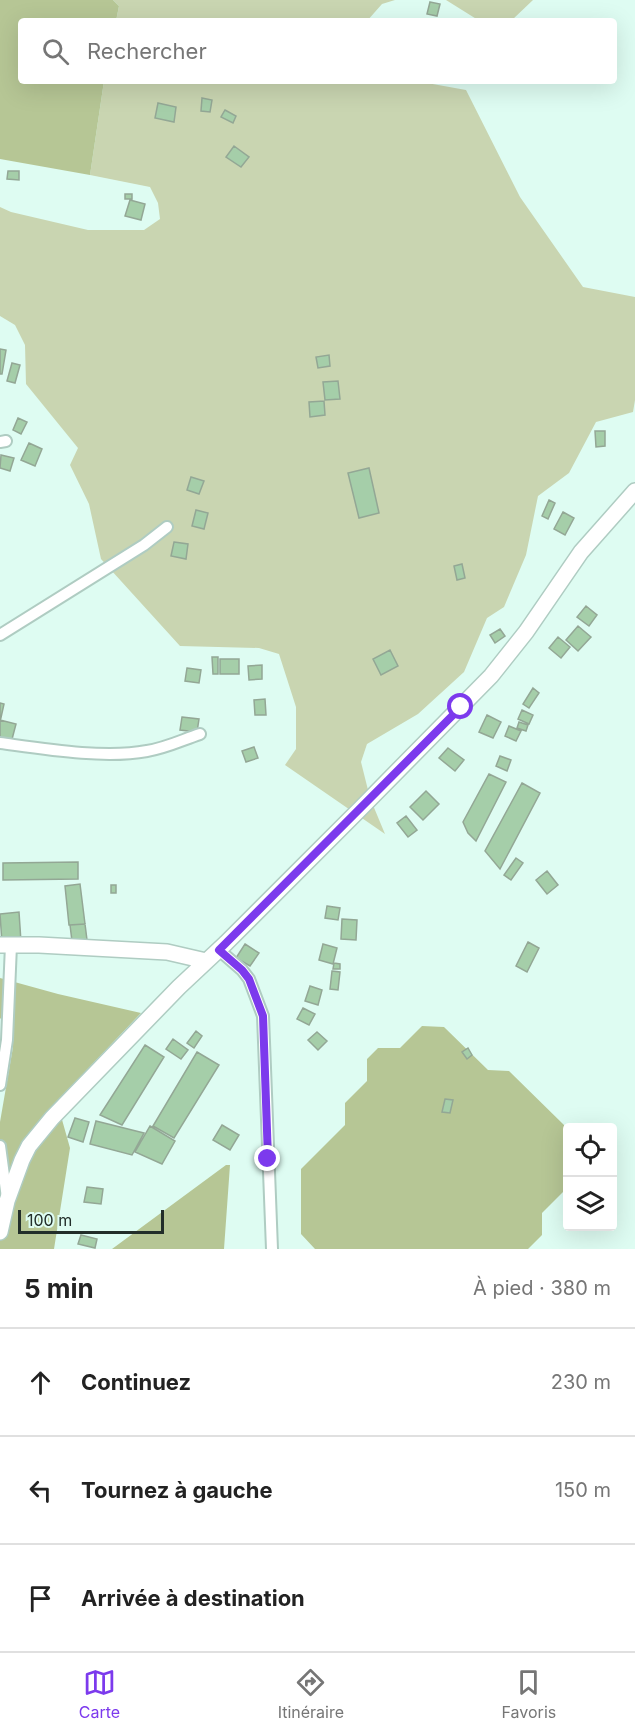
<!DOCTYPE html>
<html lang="fr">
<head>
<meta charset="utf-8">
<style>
	:root { --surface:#fff; --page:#f2f2f2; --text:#222; --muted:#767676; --line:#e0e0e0; --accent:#7c3aed }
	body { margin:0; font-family:Inter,sans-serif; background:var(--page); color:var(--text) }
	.controls { position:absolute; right:18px; bottom:18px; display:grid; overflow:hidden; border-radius:6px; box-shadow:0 6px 24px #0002 }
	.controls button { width:54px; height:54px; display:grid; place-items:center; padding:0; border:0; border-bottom:2px solid var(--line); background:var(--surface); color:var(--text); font:30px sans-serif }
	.scale { position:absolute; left:18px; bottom:15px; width:146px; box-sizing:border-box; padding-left:6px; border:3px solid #222e2a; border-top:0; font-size:16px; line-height:21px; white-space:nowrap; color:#222e2a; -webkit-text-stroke:4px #defcf2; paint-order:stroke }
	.stop { position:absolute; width:18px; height:18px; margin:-14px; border:4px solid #7c3aed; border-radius:50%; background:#fff }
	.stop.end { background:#7c3aed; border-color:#fff; box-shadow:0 2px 6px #0008 }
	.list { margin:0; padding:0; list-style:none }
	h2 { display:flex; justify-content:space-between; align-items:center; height:78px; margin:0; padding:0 24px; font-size:26px }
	h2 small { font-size:20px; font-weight:400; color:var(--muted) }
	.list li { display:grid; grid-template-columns:39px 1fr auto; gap:18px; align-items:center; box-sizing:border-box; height:108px; padding:0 24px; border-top:2px solid var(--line) }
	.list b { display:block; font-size:22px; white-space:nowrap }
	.list em { font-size:20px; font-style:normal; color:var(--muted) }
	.icon { flex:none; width:33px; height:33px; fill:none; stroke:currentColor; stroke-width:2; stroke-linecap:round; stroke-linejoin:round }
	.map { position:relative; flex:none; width:635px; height:1249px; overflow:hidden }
	.search { position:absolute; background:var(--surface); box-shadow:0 6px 24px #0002; left:18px; right:18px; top:18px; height:66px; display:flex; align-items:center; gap:15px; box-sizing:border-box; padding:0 21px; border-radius:6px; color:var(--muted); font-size:22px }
	.sheet { height:402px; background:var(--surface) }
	nav { display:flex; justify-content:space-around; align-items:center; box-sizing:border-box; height:84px; border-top:2px solid var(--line); background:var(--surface); font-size:16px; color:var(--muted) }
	nav a { display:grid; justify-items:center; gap:3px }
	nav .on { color:var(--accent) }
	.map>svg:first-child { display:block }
	.green { fill:#c9d5b1 }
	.forest { fill:#b6c695 }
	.building { fill:#a5cea9; stroke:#93a795; stroke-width:1.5 }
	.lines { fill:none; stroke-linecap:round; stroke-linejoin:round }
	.street-casing { stroke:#afccc2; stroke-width:14 }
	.secondary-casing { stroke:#afccc2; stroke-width:18 }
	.street { stroke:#fff; stroke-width:10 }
	.secondary { stroke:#fff; stroke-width:15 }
	.route { stroke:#7c3aed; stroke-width:8 }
</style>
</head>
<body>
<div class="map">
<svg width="635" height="1249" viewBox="0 0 635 1249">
	<rect width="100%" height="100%" fill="#defcf2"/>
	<path class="green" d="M113 0H395L382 4 367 21H116L119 6Z
		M446 0H533L512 20H478Z
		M104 81H416L466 90 520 197 583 287 635 297V400L633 412 596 422 569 473 538 496 526 555 504 607 487 618 464 672 418 714 367 744 361 762 370 798 385 834 285 765 296 749V707L279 654 259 648 180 646 101 559 89 504 70 465 78 448 26 384 25 345 15 325 0 316V207L11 212 88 230H144L160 219 158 203 150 187 90 175Z"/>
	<path class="forest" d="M0 0H113L119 6 116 21H21V81H104L90 175 0 159Z
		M0 978 58 994 141 1013 61 1097 59 1109 70 1148 54 1249H0V1122L13 1047 3 1021 0 1018Z
		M422 1026 444 1027 488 1070 509 1071 564 1125V1191L542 1213V1235L528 1249H315L301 1234V1169L345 1125V1103L367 1081V1059L378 1048H400Z
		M226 1165H230L224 1249H112Z"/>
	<path class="building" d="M430 2 440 4 437 16 427 14Z
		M202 98 212 100 210 112 201 111Z
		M158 103 176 107 174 122 155 118Z
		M225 110 236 116 233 123 221 117Z
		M234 146 249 157 241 167 226 157Z
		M8 171H19V180L7 179Z
		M125 194H132V199H125Z
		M130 200 145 204 141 220 125 216Z
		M0 349 6 350 2 374H0Z
		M329 355 330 366 318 368 316 357Z
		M12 363 20 365 15 383 7 381Z
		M338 381 340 399 325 400 323 382Z
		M324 401 325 415 310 417 309 402Z
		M18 418 27 422 21 434 13 430Z
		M595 431H605V446L596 447Z
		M29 443 42 449 35 466 21 460Z
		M1 455 14 458 10 471 0 468Z
		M369 468 379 513 359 518 348 473Z
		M191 477 204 481 199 494 187 490Z
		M549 500 555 503 548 519 542 516Z
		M196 510 208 513 204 529 192 526Z
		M563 512 574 518 565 535 554 529Z
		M174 542 188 544 186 559 171 556Z
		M462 564 465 578 457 580 454 566Z
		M586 606 597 615 589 626 577 617Z
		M578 626 591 637 578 651 566 640Z
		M500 629 505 636 495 643 490 635Z
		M558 637 570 647 561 658 549 648Z
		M390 650 398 666 381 675 373 659Z
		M212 657H218V674H213Z
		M220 659H239V674H220Z
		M262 665V679L249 680 248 666Z
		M187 668 201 670 199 683 185 681Z
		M533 688 539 693 529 708 523 704Z
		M265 699 266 715H255L254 700Z
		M0 703 4 704 0 722Z
		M522 710 533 715 529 724 518 719Z
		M487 715 501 722 493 738 479 732Z
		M182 717 199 719 197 732 180 730Z
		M0 720 16 724 11 743 0 740Z
		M519 722 528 725 526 731 517 728Z
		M509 726 521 731 516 741 505 736Z
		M254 747 258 758 246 762 242 751Z
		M448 748 464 760 455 771 439 758Z
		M500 756 511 760 507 771 496 766Z
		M489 774 506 782 476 841 468 833 463 822Z
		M522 783 540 793 500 869 485 851Z
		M426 791 439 804 423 820 410 807Z
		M406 816 417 830 408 837 397 823Z
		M516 858 523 863 511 880 504 875Z
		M78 862V879L3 880V863Z
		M547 871 558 885 547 894 536 880Z
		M80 884 85 924 69 925 65 886Z
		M111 885H116V893H111Z
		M327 906 340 908 338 920 325 918Z
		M19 912 21 942 2 943 0 914Z
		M342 919 357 920 356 940 341 939Z
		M85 924 87 940 72 941 70 925Z
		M528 942 539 948 527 972 516 966Z
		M245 944 259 953 250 966 236 958Z
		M323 944 337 948 333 964 319 960Z
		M334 963 340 964V969H333Z
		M332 971 340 972 338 990 330 989Z
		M310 986 322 990 318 1005 305 1001Z
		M303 1008 315 1014 309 1025 297 1019Z
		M196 1031 202 1036 194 1048 187 1043Z
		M317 1032 327 1041 318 1050 308 1040Z
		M173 1039 188 1050 181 1059 166 1049Z
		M145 1045 164 1057 122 1125 100 1115Z
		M468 1048 472 1055 467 1059 462 1052Z
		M197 1052 219 1065 174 1138 153 1126Z
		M445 1099 453 1100 450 1113 442 1112Z
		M75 1118 89 1122 83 1142 68 1137Z
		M96 1121 144 1133 132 1155 90 1144Z
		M222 1125 239 1135 230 1150 213 1140Z
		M150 1126 175 1141 162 1164 135 1152Z
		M87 1187 103 1189 101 1204 84 1202Z
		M81 1235 97 1239 95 1248 78 1244Z"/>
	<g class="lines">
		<defs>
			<path id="street" d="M0 442 6 441
				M0 635 144 545 167 527
				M0 743C44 749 104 759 147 751 166 748 182 740 200 734
				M219 950 242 970 249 979 263 1016 272 1249
				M0 1085 7 1040 11 945
				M0 1146 7 1198"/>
			<path id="secondary" d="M0 945H39L167 952 206 961
				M0 1232 7 1201 22 1160 29 1146 52 1118 179 987 226 943 361 808 491 676 526 632 581 552 635 491"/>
		</defs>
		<use href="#street" class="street-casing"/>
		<use href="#secondary" class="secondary-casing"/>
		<use href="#street" class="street"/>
		<use href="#secondary" class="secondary"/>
	</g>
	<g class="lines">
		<path class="route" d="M268 1159 263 1016 249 979 242 970 219 950 461 707"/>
	</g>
</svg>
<div class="controls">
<button><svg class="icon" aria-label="locate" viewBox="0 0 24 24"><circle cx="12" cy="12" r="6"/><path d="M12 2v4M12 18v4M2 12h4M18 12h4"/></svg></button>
<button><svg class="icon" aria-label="layers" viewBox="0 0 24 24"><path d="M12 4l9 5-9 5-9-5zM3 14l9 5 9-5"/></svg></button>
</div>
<div class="scale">100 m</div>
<div class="stop" style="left:461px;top:707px"></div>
<div class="stop end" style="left:268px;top:1159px"></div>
<div class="search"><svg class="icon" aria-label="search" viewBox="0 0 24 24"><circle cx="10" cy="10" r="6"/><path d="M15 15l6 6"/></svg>Rechercher</div>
</div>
<section class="sheet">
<h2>5 min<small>À pied · 380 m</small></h2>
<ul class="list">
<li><svg class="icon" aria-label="ahead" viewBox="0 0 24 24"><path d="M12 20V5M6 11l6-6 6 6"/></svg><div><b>Continuez</b></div><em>230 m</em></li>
<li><svg class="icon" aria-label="left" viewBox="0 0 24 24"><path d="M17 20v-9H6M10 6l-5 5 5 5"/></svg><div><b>Tournez à gauche</b></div><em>150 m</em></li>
<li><svg class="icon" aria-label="arrive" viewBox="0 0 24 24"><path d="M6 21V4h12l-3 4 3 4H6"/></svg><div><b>Arrivée à destination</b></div></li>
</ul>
</section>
<nav>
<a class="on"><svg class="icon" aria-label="map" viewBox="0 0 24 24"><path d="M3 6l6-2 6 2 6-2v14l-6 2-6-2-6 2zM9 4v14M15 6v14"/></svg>Carte</a>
<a><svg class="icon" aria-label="directions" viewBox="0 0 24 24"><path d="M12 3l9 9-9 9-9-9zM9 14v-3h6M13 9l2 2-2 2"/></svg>Itinéraire</a>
<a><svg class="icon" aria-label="saved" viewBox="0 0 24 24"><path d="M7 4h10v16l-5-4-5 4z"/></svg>Favoris</a>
</nav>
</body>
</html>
